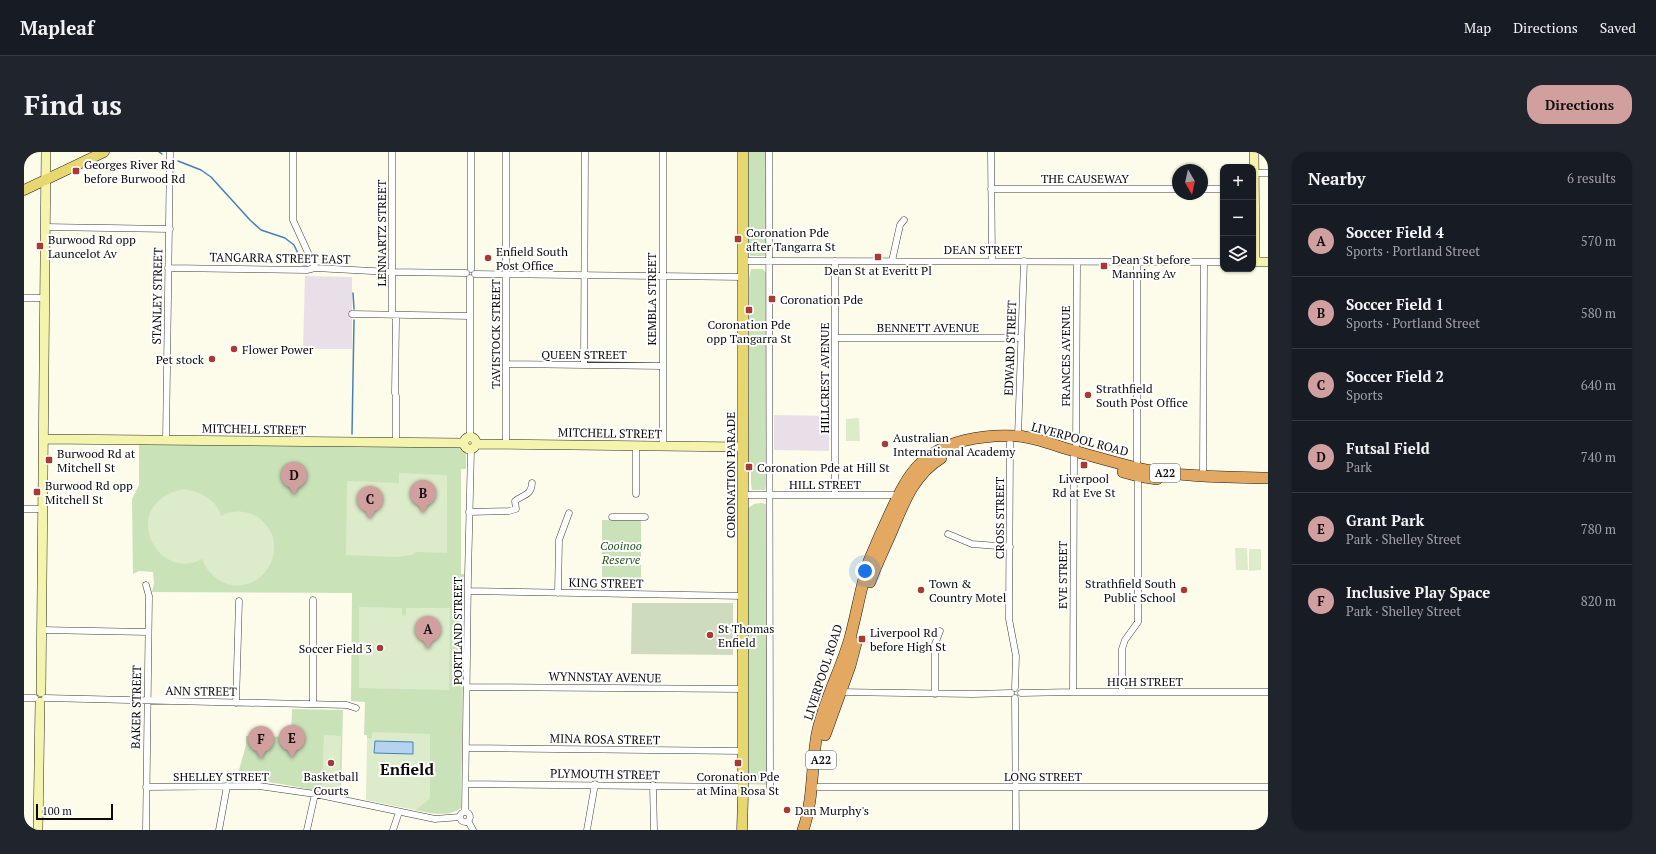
<!DOCTYPE html>
<html lang="en">
<head>
<meta charset="utf-8">
<style>
	:root { --surface:#171b24; --page:#20242c; --text:#f1f3f6; --muted:#9ea1a6; --line:#363941; --accent:#d19f9e }
	body { margin:0; font-family:"PT Serif",serif; background:var(--page); color:var(--text) }
	.controls { position:absolute; right:12px; top:12px; display:grid; overflow:hidden; border-radius:8px; box-shadow:0 1px 3px #0004 }
	.controls button { width:36px; height:36px; display:grid; place-items:center; padding:0; border:0; border-bottom:1px solid var(--line); background:var(--surface); color:var(--text); font:20px sans-serif }
	.compass { position:absolute; left:1148px; top:12px; width:36px; height:36px; border-radius:50%; background:var(--surface); box-shadow:0 1px 3px #0004; rotate:171deg }
	.scale { position:absolute; left:12px; bottom:10px; width:77px; box-sizing:border-box; padding-left:4px; border:2px solid #0a0a0a; border-top:0; font-size:11px; line-height:14px; white-space:nowrap; color:#0a0a0a; -webkit-text-stroke:3px #fff; paint-order:stroke }
	.you { position:absolute; left:841px; top:419px; width:14px; height:14px; margin:-10px; border:3px solid #fff; border-radius:50%; background:#1a73e8; box-shadow:0 0 0 6px #1a73e833 }
	.badge { display:grid; place-items:center; width:26px; height:26px; border-radius:50%; background:var(--accent); color:#111; font-size:13px; font-weight:700 }
	.pin { position:absolute; translate:-50% -33px; filter:drop-shadow(0 1px 2px #0008) }
	.pin::after { content:''; position:absolute; top:21px; width:14px; height:12px; background:inherit; clip-path:polygon(0 0,100% 0,50% 100%) }
	.list { margin:0; padding:0; list-style:none }
	h2 { display:flex; justify-content:space-between; align-items:center; height:52px; margin:0; padding:0 16px; font-size:17px }
	h2 small { font-size:13px; font-weight:400; color:var(--muted) }
	.list li { display:grid; grid-template-columns:26px 1fr auto; gap:12px; align-items:center; box-sizing:border-box; height:72px; padding:0 16px; border-top:1px solid var(--line) }
	.list b { display:block; font-size:15px; white-space:nowrap }
	.list p { margin:0; font-size:13px; white-space:nowrap; color:var(--muted) }
	.list em { font-size:13px; font-style:normal; color:var(--muted) }
	.icon { flex:none; width:22px; height:22px; fill:none; stroke:currentColor; stroke-width:2; stroke-linecap:round; stroke-linejoin:round }
	.map { position:relative; flex:none; width:1244px; height:678px; overflow:hidden; border-radius:16px }
	header { display:flex; align-items:center; gap:24px; box-sizing:border-box; height:56px; padding:0 20px; background:var(--surface); border-bottom:1px solid var(--line) }
	header strong { font-size:19px }
	nav { display:flex; gap:22px; margin-inline-start:auto; font-size:14px }
	.intro { display:flex; align-items:center; justify-content:space-between; box-sizing:border-box; height:96px; padding:0 24px }
	h1 { margin:0; font-size:28px }
	.button { padding:10px 18px; border-radius:16px; background:var(--accent); color:#111; font-size:14px; font-weight:700 }
	main { display:flex; gap:24px; padding:0 24px }
	aside { flex:1; background:var(--surface); border-radius:16px; box-shadow:0 1px 3px #0004 }
	.map>svg:first-child { display:block }
	.industrial { fill:#e8dfe9 }
	.green { fill:#cae2b8 }
	.cemetery { fill:#cfdbbf }
	.pitch { fill:#dcebc9 }
	.water { fill:#b5d3ee; stroke:#4481bc }
	.lines { fill:none; stroke-linecap:round; stroke-linejoin:round }
	.stream { stroke:#4481bc; stroke-width:1.5 }
	.canal { stroke:#b5d3ee; stroke-width:5.5 }
	.street-casing { stroke:#3d3d3d; stroke-width:7 }
	.secondary-casing { stroke:#2c2c2c; stroke-width:10 }
	.primary-casing { stroke:#1b1b1b; stroke-width:11 }
	.highway-casing { stroke:#1b1b1b; stroke-width:12 }
	.street { stroke:#fff; stroke-width:6 }
	.secondary { stroke:#f5f4ac; stroke-width:9 }
	.primary { stroke:#e8d66e; stroke-width:10 }
	.highway { stroke:#e3a962; stroke-width:11 }
	.poi-dot { fill:#a93933; stroke:#fff; stroke-width:1.5 }
	.labels { text-anchor:middle; dominant-baseline:central; stroke-width:4; stroke-linejoin:round; paint-order:stroke }
	.shield { fill:#fff; stroke:#545454; stroke-width:1 }
	.shield-label { font-size:11px; font-weight:bold; fill:#0a0a0a }
	.poi-label { font-size:12px; fill:#0a0a0a; stroke:#fff; text-anchor:start }
	.street-label { font-size:12px; fill:#0a0a0a; stroke:#fff }
	.park-label { font-size:12px; font-style:italic; fill:#295923; stroke:#fff }
	.district-label { font-size:16px; font-weight:bold; fill:#0a0a0a; stroke:#fff }
</style>
</head>
<body>
<header>
<strong>Mapleaf</strong>
<nav><a>Map</a><a>Directions</a><a>Saved</a></nav>
</header>
<div class="intro"><h1>Find us</h1><a class="button">Directions</a></div>
<main>
<div class="map">
<svg width="1244" height="678" viewBox="0 0 1244 678">
	<rect width="100%" height="100%" fill="#fdfbea"/>
	<path class="industrial" d="M281 124 328 125V197H279Z
		M750 263 805 264V299L750 298Z"/>
	<path class="green" d="M724 0H742L743 102 740 104H727L724 100Z
		M727 117H739L742 121V334L741 338H728L727 331V312L724 309 725 126Z
		M115 291 436 295 442 300V317H437V422H440V459H436V517H439L437 656C423 666 406 661 391 658L406 646 349 580 348 586H343V583H340L341 550 327 549 328 441 128 440 130 431 129 420 115 419 109 422 108 347 115 333Z
		M737 351 742 352 744 633 724 632V356L730 352Z
		M578 368H617V432H578Z
		M268 557 319 558 317 644C283 637 251 629 216 628L215 618 222 593V584L267 585Z"/>
	<path class="cemetery" d="M608 451H709V503L607 502Z"/>
	<path class="pitch" d="M835 266 836 289H822V267Z
		M375 321 423 323V401L392 400 388 403 373 405 322 403 323 329 375 331Z
		M160 337C176 340 192 346 197 364 207 358 222 358 232 364 276 393 232 455 192 426 186 421 181 415 178 407 133 432 92 351 160 337Z
		M1211 396H1223L1224 418H1212Z
		M1225 397H1237V418L1225 419Z
		M335 455 378 456V464L382 463V456H426L425 538 335 536Z
		M349 580 406 582V646L391 658 342 648 343 586H348Z
		M300 583 317 584 315 639H298Z"/>
	<path class="water" d="M351 589 389 590V602L350 601Z"/>
	<g class="lines">
		<path class="stream" d="M135 0 138 2
			M154 9 177 18 187 25 226 68 237 78 261 86 270 93 278 110
			M329 141 330 157
			M328 282 330 168"/>
		<path class="canal" d="M278 110 281 112"/>
		<defs>
			<path id="street" d="M269 0V68L291 116
				M368 0V160L372 167 371 241
				M447 0V117
				M745 0 746 635
				M967 0 968 109
				M1230 21H1244
				M967 37H1154
				M1178 37H1199
				M21 75 146 77
				M719 109 1199 110
				M811 109V343
				M868 109 876 73 880 68
				M144 116 283 118 291 116 367 120 442 121
				M451 122 719 125
				M0 146H21
				M328 162 446 164
				M811 186H997
				M482 212 638 214
				M560 212 561 0
				M372 244V291
				M994 284 1000 109
				M446 285V126
				M142 288 146 0
				M482 291V0
				M986 291 985 467 992 504 991 536
				M612 293V342
				M639 294V0
				M1052 299 1053 110
				M1113 316V110
				M1179 323 1180 110
				M719 343H869L877 345
				M0 357H19
				M445 360 485 359 492 357 491 349C500 342 507 344 508 331
				M588 365H621
				M924 382 948 392 986 395
				M444 439 719 444
				M534 441 535 388 545 361
				M17 478 124 480
				M444 535 719 537
				M814 540 949 542 987 541
				M1049 540 1050 305
				M1098 540V497L1101 488 1114 470V324
				M997 541 1049 540H1244
				M911 542V492L916 479
				M0 546H11
				M21 546 323 553 332 556
				M991 546 992 678
				M212 551 215 449
				M289 552V448
				M443 596 719 599
				M442 632 719 635
				M629 633 630 678
				M122 635 235 634 291 642 411 667 436 665
				M794 635H1244
				M436 665a5 5 0 1 1 10 0a5 5 0 1 1-10 0Z
				M441 660 444 423 447 298
				M444 669 449 678
				M122 678 125 444 122 433
				M195 678 203 634
				M283 678 291 642
				M369 678 375 660
				M563 678 571 632"/>
			<path id="secondary" d="M1230 0 1231 110H1244
				M440 291a6 6 0 1 1 12 0a6 6 0 1 1-12 0Z
				M19 287 440 291
				M453 292 719 295
				M17 540 22 0
				M14 678 16 550"/>
			<path id="primary" d="M0 38 80 0
				M718 678 719 644V0"/>
			<path id="highway" d="M1099 320 1114 324 1133 327
				M846 430C852 413 860 397 867 381 879 353 889 323 917 306
				M801 583 826 514 832 491
				M779 678C790 647 787 614 793 582 800 548 817 518 826 486 833 460 837 434 845 409 852 392 860 374 868 357 875 342 883 325 895 313 920 288 960 282 993 284 1009 285 1025 291 1040 296 1064 303 1089 310 1113 316 1154 325 1202 325 1244 326"/>
		</defs>
		<use href="#street" class="street-casing"/>
		<use href="#secondary" class="secondary-casing"/>
		<use href="#primary" class="primary-casing"/>
		<use href="#highway" class="highway-casing"/>
		<use href="#street" class="street"/>
		<use href="#secondary" class="secondary"/>
		<use href="#primary" class="primary"/>
		<use href="#highway" class="highway"/>
	</g>
	<g class="poi-dot">
		<rect x="48" y="15" width="8" height="8" rx="2"/>
		<rect x="710" y="83" width="8" height="8" rx="2"/>
		<rect x="12" y="90" width="8" height="8" rx="2"/>
		<rect x="850" y="101" width="8" height="8" rx="2"/>
		<circle cx="464" cy="106" r="4"/>
		<rect x="1076" y="110" width="8" height="8" rx="2"/>
		<rect x="744" y="143" width="8" height="8" rx="2"/>
		<rect x="721" y="154" width="8" height="8" rx="2"/>
		<circle cx="210" cy="197" r="4"/>
		<circle cx="188" cy="207" r="4"/>
		<circle cx="1064" cy="243" r="4"/>
		<circle cx="861" cy="292" r="4"/>
		<rect x="21" y="304" width="8" height="8" rx="2"/>
		<rect x="1056" y="309" width="8" height="8" rx="2"/>
		<rect x="721" y="311" width="8" height="8" rx="2"/>
		<rect x="9" y="336" width="8" height="8" rx="2"/>
		<circle cx="897" cy="438" r="4"/>
		<circle cx="1160" cy="438" r="4"/>
		<circle cx="686" cy="483" r="4"/>
		<rect x="834" y="483" width="8" height="8" rx="2"/>
		<circle cx="356" cy="496" r="4"/>
		<circle cx="307" cy="611" r="4"/>
		<rect x="710" y="607" width="8" height="8" rx="2"/>
		<circle cx="763" cy="658" r="4"/>
	</g>
	<g class="labels">
		<g class="shield">
			<rect x="1126" y="312" width="30" height="18" rx="3"/>
			<rect x="782" y="599" width="30" height="18" rx="3"/>
		</g>
		<g class="shield-label">
			<text x="1141" y="321">A22</text>
			<text x="797" y="608">A22</text>
		</g>
		<g class="poi-label">
			<text x="60" y="12">Georges River Rd<tspan x="60" dy="14">before Burwood Rd</tspan></text>
			<text x="722" y="80">Coronation Pde<tspan x="722" dy="14">after Tangarra St</tspan></text>
			<text x="24" y="87">Burwood Rd opp<tspan x="24" dy="14">Launcelot Av</tspan></text>
			<text x="472" y="99">Enfield South<tspan x="472" dy="14">Post Office</tspan></text>
			<text x="1088" y="107">Dean St before<tspan x="1088" dy="14">Manning Av</tspan></text>
			<text x="854" y="118" text-anchor="middle">Dean St at Everitt Pl</text>
			<text x="756" y="147">Coronation Pde</text>
			<text x="725" y="172" text-anchor="middle">Coronation Pde<tspan x="725" dy="14">opp Tangarra St</tspan></text>
			<text x="218" y="197">Flower Power</text>
			<text x="180" y="207" text-anchor="end">Pet stock</text>
			<text x="1072" y="236">Strathfield<tspan x="1072" dy="14">South Post Office</tspan></text>
			<text x="869" y="285">Australian<tspan x="869" dy="14">International Academy</tspan></text>
			<text x="33" y="301">Burwood Rd at<tspan x="33" dy="14">Mitchell St</tspan></text>
			<text x="733" y="315">Coronation Pde at Hill St</text>
			<text x="1060" y="326" text-anchor="middle">Liverpool<tspan x="1060" dy="14">Rd at Eve St</tspan></text>
			<text x="21" y="333">Burwood Rd opp<tspan x="21" dy="14">Mitchell St</tspan></text>
			<text x="905" y="431">Town &amp;<tspan x="905" dy="14">Country Motel</tspan></text>
			<text x="1152" y="431" text-anchor="end">Strathfield South<tspan x="1152" dy="14">Public School</tspan></text>
			<text x="694" y="476">St Thomas<tspan x="694" dy="14">Enfield</tspan></text>
			<text x="846" y="480">Liverpool Rd<tspan x="846" dy="14">before High St</tspan></text>
			<text x="348" y="496" text-anchor="end">Soccer Field 3</text>
			<text x="307" y="624" text-anchor="middle">Basketball<tspan x="307" dy="14">Courts</tspan></text>
			<text x="714" y="624" text-anchor="middle">Coronation Pde<tspan x="714" dy="14">at Mina Rosa St</tspan></text>
			<text x="771" y="658">Dan Murphy's</text>
		</g>
		<g class="street-label">
			<text x="1061" y="26">THE CAUSEWAY</text>
			<text transform="translate(357 81) rotate(-90)">LENNARTZ STREET</text>
			<text x="959" y="97">DEAN STREET</text>
			<text transform="translate(256 106) rotate(1)">TANGARRA STREET EAST</text>
			<text transform="translate(133 144) rotate(-89)">STANLEY STREET</text>
			<text transform="translate(627 147) rotate(-90)">KEMBLA STREET</text>
			<text x="904" y="175">BENNETT AVENUE</text>
			<text transform="translate(471 182) rotate(-90)">TAVISTOCK STREET</text>
			<text transform="translate(986 196) rotate(-88)">EDWARD STREET</text>
			<text x="560" y="202">QUEEN STREET</text>
			<text transform="translate(1041 204) rotate(-90)">FRANCES AVENUE</text>
			<text transform="translate(800 226) rotate(-90)">HILLCREST AVENUE</text>
			<text transform="translate(230 277) rotate(1)">MITCHELL STREET</text>
			<text transform="translate(586 281) rotate(1)">MITCHELL STREET</text>
			<text transform="translate(1056 287) rotate(15)">LIVERPOOL ROAD</text>
			<text transform="translate(706 323) rotate(-90)">CORONATION PARADE</text>
			<text x="801" y="332">HILL STREET</text>
			<text transform="translate(975 366) rotate(-90)">CROSS STREET</text>
			<text transform="translate(1038 423) rotate(-90)">EVE STREET</text>
			<text transform="translate(582 431) rotate(1)">KING STREET</text>
			<text transform="translate(433 479) rotate(-90)">PORTLAND STREET</text>
			<text transform="translate(799 520) rotate(-72)">LIVERPOOL ROAD</text>
			<text transform="translate(581 525) rotate(1)">WYNNSTAY AVENUE</text>
			<text x="1121" y="529">HIGH STREET</text>
			<text transform="translate(177 539) rotate(1)">ANN STREET</text>
			<text transform="translate(112 555) rotate(-89)">BAKER STREET</text>
			<text transform="translate(581 587) rotate(1)">MINA ROSA STREET</text>
			<text transform="translate(581 622) rotate(1)">PLYMOUTH STREET</text>
			<text x="197" y="624">SHELLEY STREET</text>
			<text x="1019" y="624">LONG STREET</text>
		</g>
		<g class="park-label">
			<text x="597" y="393">Cooinoo<tspan x="597" dy="14">Reserve</tspan></text>
		</g>
		<g class="district-label">
			<text x="383" y="617">Enfield</text>
		</g>
	</g>
</svg>
<div class="controls">
<button>+</button>
<button>−</button>
<button><svg class="icon" aria-label="layers" viewBox="0 0 24 24"><path d="M12 4l9 5-9 5-9-5zM3 14l9 5 9-5"/></svg></button>
</div>
<svg class="compass" viewBox="-18 -18 36 36"><path d="M0-13l5 13h-10z" fill="#e53935"/><path d="M0 13l5-13h-10z" fill="#9ea1a6"/></svg>
<div class="scale">100 m</div>
<div class="you"></div>
<div class="pin badge" style="left:404px;top:497px">A</div>
<div class="pin badge" style="left:399px;top:361px">B</div>
<div class="pin badge" style="left:346px;top:367px">C</div>
<div class="pin badge" style="left:270px;top:343px">D</div>
<div class="pin badge" style="left:268px;top:606px">E</div>
<div class="pin badge" style="left:237px;top:607px">F</div>
</div>
<aside>
<h2>Nearby<small>6 results</small></h2>
<ul class="list">
<li><span class="badge">A</span><div><b>Soccer Field 4</b><p>Sports · Portland Street</p></div><em>570 m</em></li>
<li><span class="badge">B</span><div><b>Soccer Field 1</b><p>Sports · Portland Street</p></div><em>580 m</em></li>
<li><span class="badge">C</span><div><b>Soccer Field 2</b><p>Sports</p></div><em>640 m</em></li>
<li><span class="badge">D</span><div><b>Futsal Field</b><p>Park</p></div><em>740 m</em></li>
<li><span class="badge">E</span><div><b>Grant Park</b><p>Park · Shelley Street</p></div><em>780 m</em></li>
<li><span class="badge">F</span><div><b>Inclusive Play Space</b><p>Park · Shelley Street</p></div><em>820 m</em></li>
</ul>
</aside>
</main>
</body>
</html>
